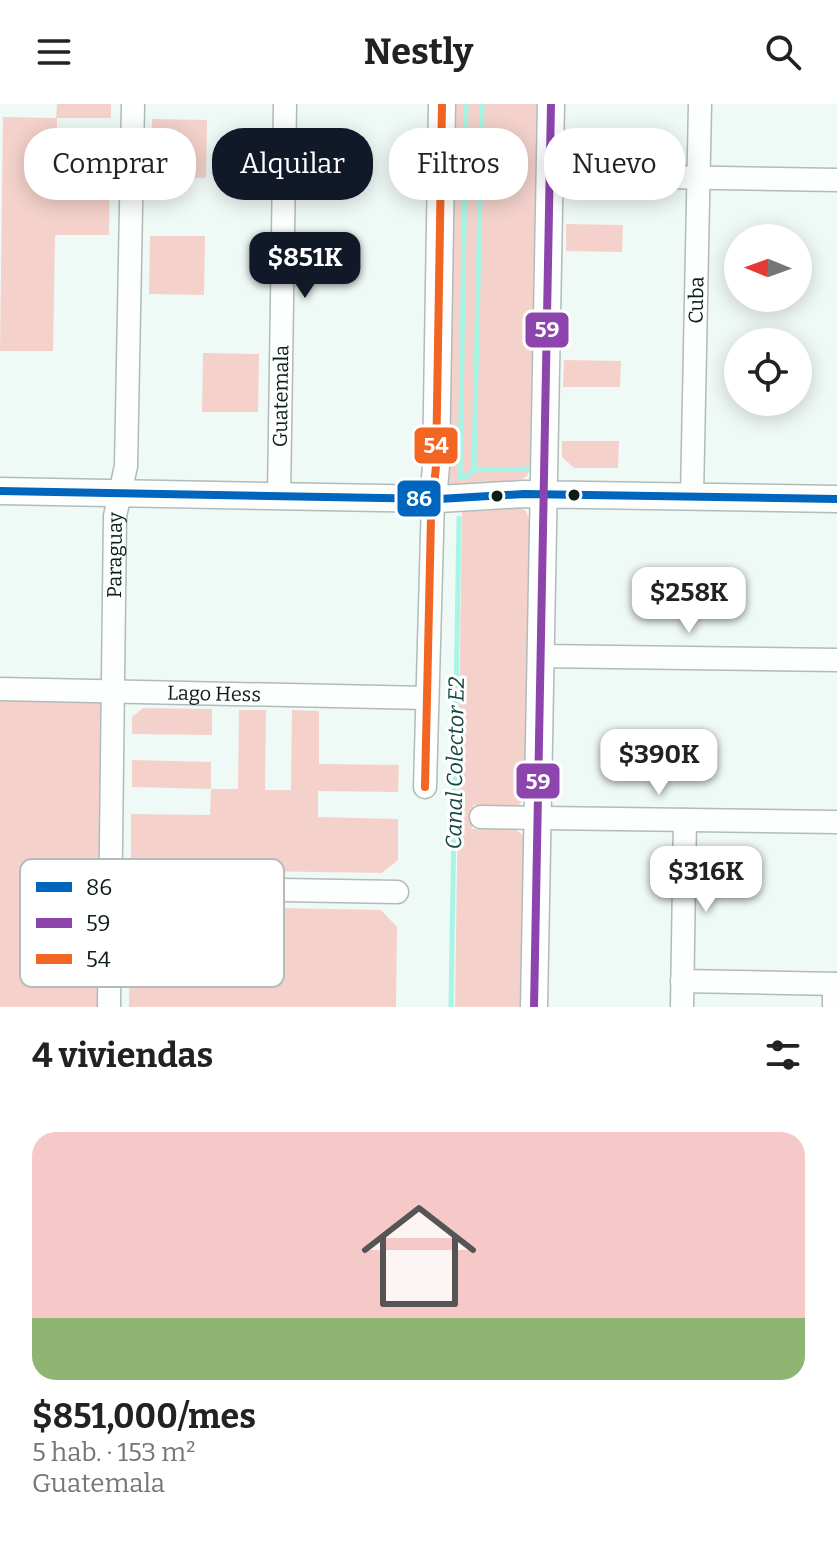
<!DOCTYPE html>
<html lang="es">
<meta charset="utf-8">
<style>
body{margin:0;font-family:Bitter,serif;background:#f6f6f6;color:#222;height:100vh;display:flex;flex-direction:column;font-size:30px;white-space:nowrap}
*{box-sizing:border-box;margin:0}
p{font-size:26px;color:#767676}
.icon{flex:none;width:44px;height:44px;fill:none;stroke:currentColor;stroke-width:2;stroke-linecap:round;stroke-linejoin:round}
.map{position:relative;height:903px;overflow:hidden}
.drawer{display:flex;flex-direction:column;background:#fff;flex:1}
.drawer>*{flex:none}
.hud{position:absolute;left:24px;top:24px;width:790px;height:72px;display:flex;gap:16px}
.needle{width:52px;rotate:271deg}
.buttons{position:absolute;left:724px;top:120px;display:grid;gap:16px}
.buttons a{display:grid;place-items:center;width:88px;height:88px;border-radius:50%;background:#fff;box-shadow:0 4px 20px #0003;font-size:40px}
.price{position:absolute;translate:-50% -68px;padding:0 18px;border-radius:16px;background:#fff;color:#222;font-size:26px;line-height:52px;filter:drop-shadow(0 2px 4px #0008)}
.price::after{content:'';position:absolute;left:50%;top:48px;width:24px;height:18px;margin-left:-12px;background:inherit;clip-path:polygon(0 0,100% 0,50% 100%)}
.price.selected{background:#111827;color:#fff}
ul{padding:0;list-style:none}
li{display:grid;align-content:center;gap:16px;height:424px;padding:0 32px}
li span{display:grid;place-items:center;height:248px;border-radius:24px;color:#555}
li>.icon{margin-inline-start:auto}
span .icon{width:144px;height:144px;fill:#fffc;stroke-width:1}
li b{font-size:34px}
h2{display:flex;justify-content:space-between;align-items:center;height:96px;padding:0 32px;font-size:34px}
.chip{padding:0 28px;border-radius:32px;background:#fff;box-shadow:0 4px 20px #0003;font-size:28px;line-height:72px}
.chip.selected{background:#111827;color:#fff}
header{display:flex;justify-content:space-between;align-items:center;height:104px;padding:0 32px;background:#fff;font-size:36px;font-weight:700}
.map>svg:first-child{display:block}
.green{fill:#f4d2cb}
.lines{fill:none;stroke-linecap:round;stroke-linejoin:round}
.stream{stroke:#a6f5e5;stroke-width:5}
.minor-casing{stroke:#b0bcba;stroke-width:25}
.tertiary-casing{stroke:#b0bcba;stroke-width:29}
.minor{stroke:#fdfefe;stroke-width:22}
.tertiary{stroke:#fdfefe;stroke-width:26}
.bus-1-casing{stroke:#fff;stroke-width:14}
.bus-2-casing{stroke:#fff;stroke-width:14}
.bus-3-casing{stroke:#fff;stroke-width:14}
.bus-1{stroke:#0065bd;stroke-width:8}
.bus-2{stroke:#8e44ad;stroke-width:8}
.bus-3{stroke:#f26522;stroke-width:8}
.bus-dot{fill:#0c1d19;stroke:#fff;stroke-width:3}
.labels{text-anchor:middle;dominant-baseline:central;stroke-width:6;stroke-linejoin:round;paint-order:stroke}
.street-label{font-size:20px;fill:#0c1d19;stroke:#fff}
.water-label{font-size:22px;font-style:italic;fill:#184940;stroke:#fff}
.key{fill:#fff;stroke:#b6bbba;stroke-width:2}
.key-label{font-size:22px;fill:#0c1d19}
.line-badge{stroke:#fff;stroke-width:3}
.badge-label{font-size:22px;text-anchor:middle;font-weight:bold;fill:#fff}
</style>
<header><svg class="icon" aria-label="menu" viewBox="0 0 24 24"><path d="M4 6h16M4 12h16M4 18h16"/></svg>Nestly<svg class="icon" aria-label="search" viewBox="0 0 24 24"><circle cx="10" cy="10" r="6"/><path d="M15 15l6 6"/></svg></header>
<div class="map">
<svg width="837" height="903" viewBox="0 0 837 903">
<rect width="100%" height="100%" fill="#eff9f6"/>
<path class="green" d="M 57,0 L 111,0 L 111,14 L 57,14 L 56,71 L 110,73 L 109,131 L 55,131 L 53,247 L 0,247 L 3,13 L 56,14 Z
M 450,0 L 537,0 L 530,365 L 527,372 L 520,376 L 458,383 L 449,382 L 446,378 Z
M 152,15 L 207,16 L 206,74 L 151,73 Z
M 566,120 L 623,121 L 622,148 L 566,147 Z
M 150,132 L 205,132 L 204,191 L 149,190 Z
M 203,249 L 259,250 L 258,308 L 202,308 Z
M 564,256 L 621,257 L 620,283 L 563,283 Z
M 562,337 L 619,337 L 618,364 L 574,364 L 562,353 Z
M 515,401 L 526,407 L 530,418 L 525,693 L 519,701 L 473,701 L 472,725 L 516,726 L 524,732 L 522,903 L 455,903 L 462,405 Z
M 0,591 L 108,593 L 104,903 L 0,903 Z
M 143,604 L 212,605 L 212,631 L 132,630 L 132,613 Z
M 239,606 L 266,606 L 265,686 L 291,686 L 292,606 L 319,607 L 319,660 L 399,661 L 398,688 L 318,687 L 318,713 L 398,715 L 398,756 L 382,769 L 141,765 L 131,756 L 131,710 L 210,711 L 211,685 L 132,683 L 132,656 L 211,658 L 211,685 L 238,685 Z
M 176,802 L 381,806 L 397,823 L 396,903 L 129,903 L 130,845 L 175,845 Z"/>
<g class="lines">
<path class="stream" d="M 466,0 L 460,374 L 470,371 L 474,363 L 482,0
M 473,366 L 530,365
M 451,903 L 459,414"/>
<g class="minor-casing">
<g id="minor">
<path d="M 549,71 L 837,76"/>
<path id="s1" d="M 279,392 L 285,0"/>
<path id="s2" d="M 692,392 L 700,0"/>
<path d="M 540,552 L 837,556"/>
<path id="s3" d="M 0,585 L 426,594"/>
<path d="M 425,683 L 433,395"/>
<path d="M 481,713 L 837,718"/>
<path d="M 111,783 L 397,788"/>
<path d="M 682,877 L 837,880"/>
<path id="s4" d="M 109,903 L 115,412 L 126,362 L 133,0"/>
<path d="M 682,903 L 685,716"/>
<path d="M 834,903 L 834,880"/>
</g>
</g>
<g class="tertiary-casing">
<path id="tertiary" d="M 0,387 L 439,395 L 524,390 L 837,395
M 433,395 L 436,362 L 442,0
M 534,903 L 551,0"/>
</g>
<use href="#minor" class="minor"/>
<use href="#tertiary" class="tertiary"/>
<g class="bus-1-casing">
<path id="bus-1" d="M 0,387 L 439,395 L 524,390 L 837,395"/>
</g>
<g class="bus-2-casing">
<path id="bus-2" d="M 534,903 L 551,0"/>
</g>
<g class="bus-3-casing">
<path id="bus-3" d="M 425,683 L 431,413 L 436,362 L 442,0"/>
</g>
<use href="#bus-1" class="bus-1"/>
<use href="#bus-2" class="bus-2"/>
<use href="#bus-3" class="bus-3"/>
</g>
<g class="bus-dot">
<circle cx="574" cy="391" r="7"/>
<circle cx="497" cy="392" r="7"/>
</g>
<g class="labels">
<g class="street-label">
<text stroke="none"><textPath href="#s2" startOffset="196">Cuba</textPath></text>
<text stroke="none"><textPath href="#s1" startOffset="100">Guatemala</textPath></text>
<text stroke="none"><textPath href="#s4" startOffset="452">Paraguay</textPath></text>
<text stroke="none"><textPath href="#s3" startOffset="214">Lago Hess</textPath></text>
</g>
<g class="water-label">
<text transform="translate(455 659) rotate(-89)">Canal Colector E2</text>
</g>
</g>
<rect x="20" y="755" width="264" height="128" rx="12" class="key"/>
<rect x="36" y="778" width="36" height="10" fill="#0065bd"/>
<rect x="36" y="814" width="36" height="10" fill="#8e44ad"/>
<rect x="36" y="850" width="36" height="10" fill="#f26522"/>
<g class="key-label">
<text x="86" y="791">86</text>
<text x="86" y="827">59</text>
<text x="86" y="863">54</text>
</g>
<g class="line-badge">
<rect x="524" y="207" width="46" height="38" rx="8" fill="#8e44ad"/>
<rect x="413" y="322" width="46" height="39" rx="8" fill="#f26522"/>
<rect x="396" y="375" width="46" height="39" rx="8" fill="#0065bd"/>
<rect x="515" y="658" width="46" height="38" rx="8" fill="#8e44ad"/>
</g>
<g class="badge-label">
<text x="547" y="233">59</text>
<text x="436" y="349">54</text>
<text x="419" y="402">86</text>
<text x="538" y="685">59</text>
</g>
</svg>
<div class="buttons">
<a><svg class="needle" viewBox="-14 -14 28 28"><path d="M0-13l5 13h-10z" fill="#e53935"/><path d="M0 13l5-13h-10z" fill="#767676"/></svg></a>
<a><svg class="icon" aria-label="locate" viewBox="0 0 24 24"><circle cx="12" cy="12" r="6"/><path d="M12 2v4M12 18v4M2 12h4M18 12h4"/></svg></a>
</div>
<b class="price selected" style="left:305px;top:196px">$851K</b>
<b class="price" style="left:689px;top:531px">$258K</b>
<b class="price" style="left:659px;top:693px">$390K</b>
<b class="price" style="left:706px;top:810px">$316K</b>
<div class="hud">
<a class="chip">Comprar</a>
<a class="chip selected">Alquilar</a>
<a class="chip">Filtros</a>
<a class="chip">Nuevo</a>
</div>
</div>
<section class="drawer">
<h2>4 viviendas<svg class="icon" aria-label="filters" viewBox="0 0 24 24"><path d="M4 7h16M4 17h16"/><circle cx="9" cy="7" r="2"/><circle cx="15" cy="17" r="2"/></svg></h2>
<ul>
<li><span style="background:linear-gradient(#f6c9c9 75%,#8fb573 0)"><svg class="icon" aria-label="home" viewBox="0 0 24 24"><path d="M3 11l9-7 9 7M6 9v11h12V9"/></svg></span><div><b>$851,000/mes</b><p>5 hab. · 153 m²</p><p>Guatemala</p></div></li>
</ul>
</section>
